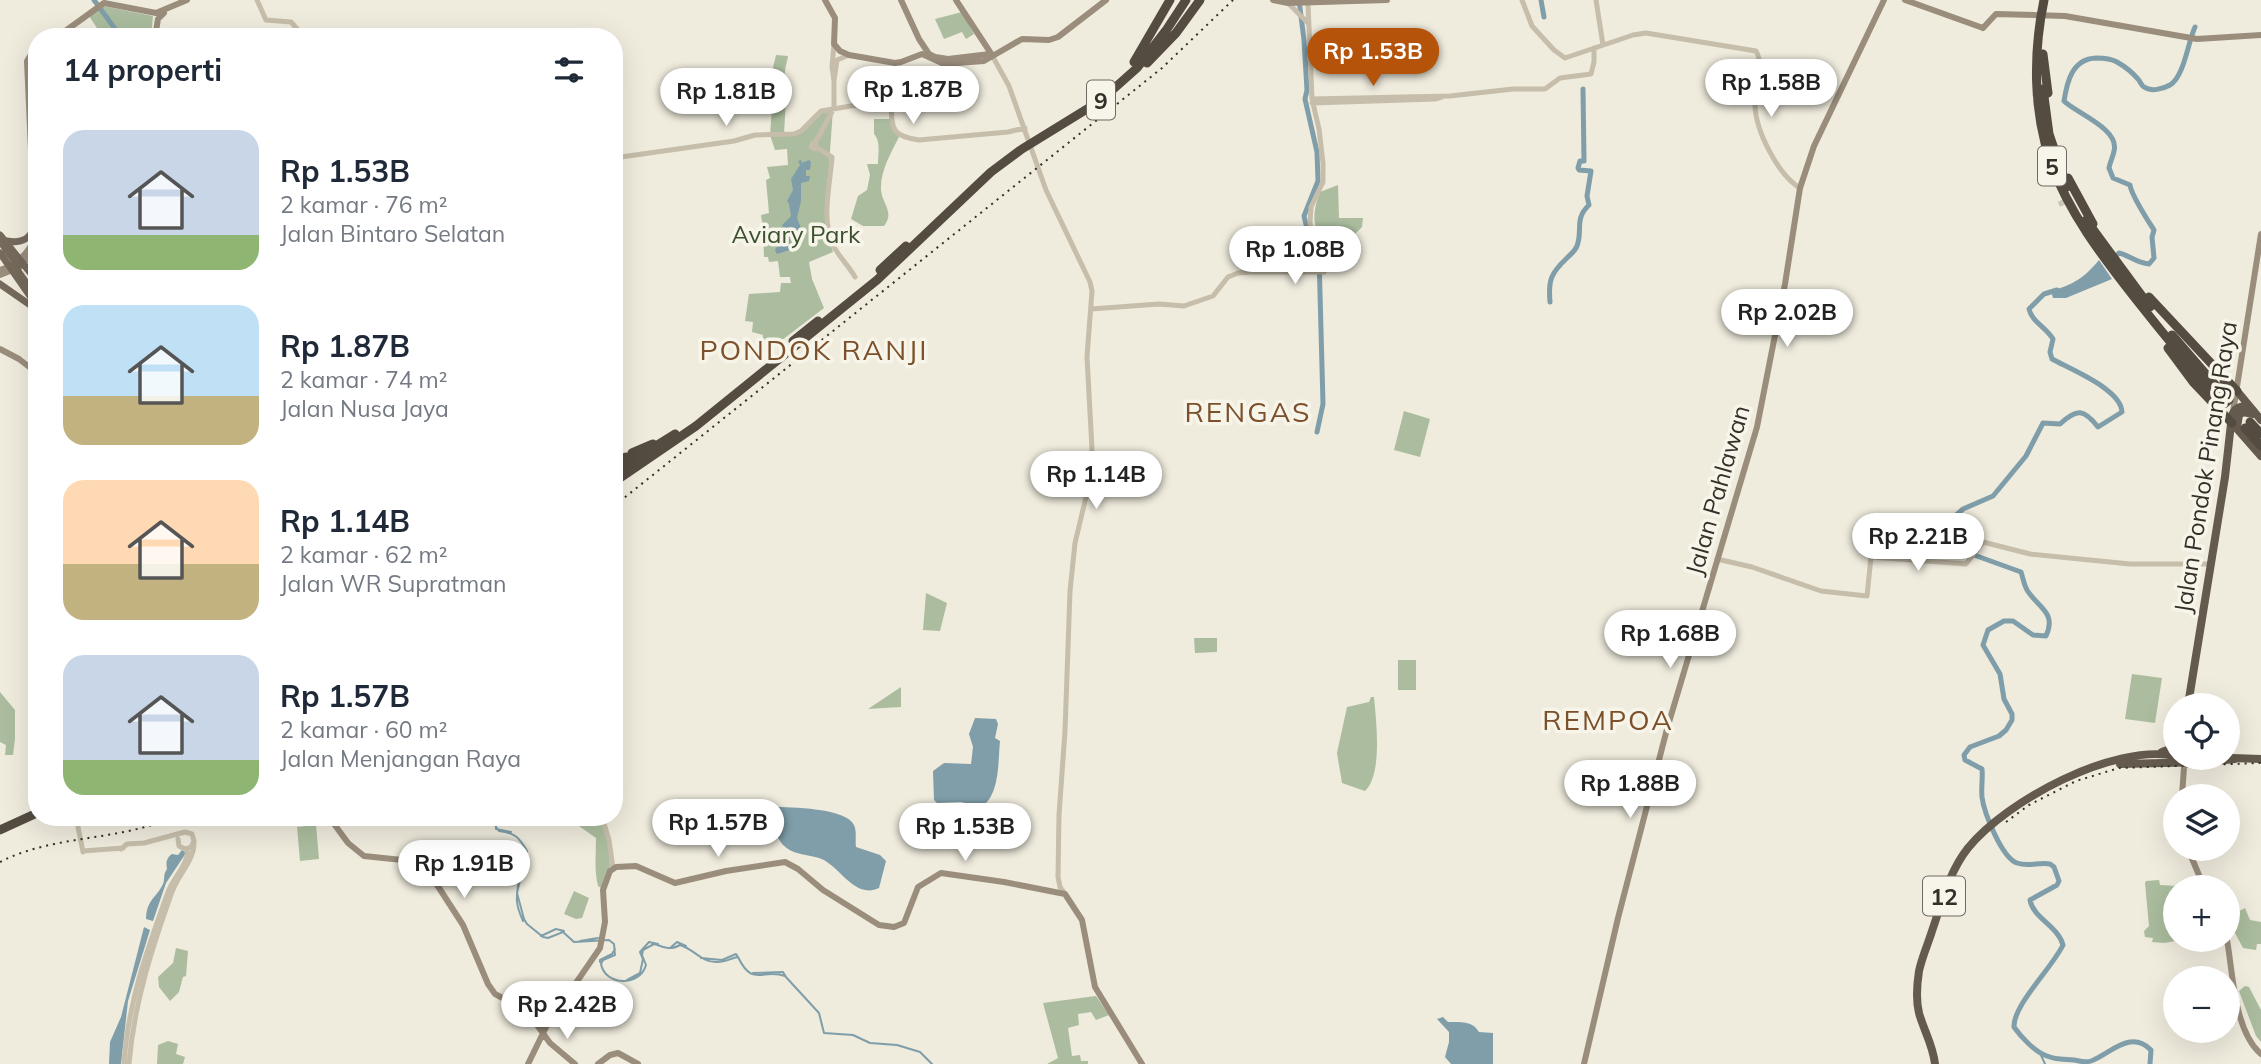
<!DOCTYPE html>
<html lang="id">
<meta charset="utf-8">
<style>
body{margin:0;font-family:Mulish,sans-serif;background:#f2f2f3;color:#1f2937;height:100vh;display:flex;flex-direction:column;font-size:26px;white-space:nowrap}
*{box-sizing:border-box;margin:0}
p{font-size:23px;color:#747a83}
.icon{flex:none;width:38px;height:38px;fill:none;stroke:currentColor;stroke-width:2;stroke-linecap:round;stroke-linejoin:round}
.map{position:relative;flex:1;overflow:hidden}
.details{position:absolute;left:28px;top:28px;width:595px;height:798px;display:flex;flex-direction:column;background:#fff;border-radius:28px;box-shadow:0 7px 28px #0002}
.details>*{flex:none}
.fabs{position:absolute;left:2163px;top:693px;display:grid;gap:14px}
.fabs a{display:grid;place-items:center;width:77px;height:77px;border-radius:50%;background:#fff;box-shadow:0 7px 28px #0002;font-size:35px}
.price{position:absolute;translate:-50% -60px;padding:0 16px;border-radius:24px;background:#fff;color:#222;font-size:23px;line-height:46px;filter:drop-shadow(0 2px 4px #0008)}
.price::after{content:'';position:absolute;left:50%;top:42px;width:21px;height:16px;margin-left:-10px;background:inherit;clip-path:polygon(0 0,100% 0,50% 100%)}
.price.selected{background:#b45309;color:#fff}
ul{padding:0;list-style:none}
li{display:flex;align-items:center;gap:21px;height:175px;padding:0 35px}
li span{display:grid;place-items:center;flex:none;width:196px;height:140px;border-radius:21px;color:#555}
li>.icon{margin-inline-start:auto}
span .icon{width:84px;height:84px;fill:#fffc;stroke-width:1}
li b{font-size:30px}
h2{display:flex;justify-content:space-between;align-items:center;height:84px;padding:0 35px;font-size:30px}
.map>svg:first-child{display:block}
.green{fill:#abbd9e}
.water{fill:#7f9ea9}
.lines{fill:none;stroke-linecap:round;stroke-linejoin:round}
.stream{stroke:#7f9ea9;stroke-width:2}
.river{stroke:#7f9ea9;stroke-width:5}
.motorway-tunnel{stroke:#cac5b9;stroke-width:9;stroke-dasharray:9 4.5;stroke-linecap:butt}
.tertiary{stroke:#c6bdaa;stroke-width:5}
.secondary{stroke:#9a8d7c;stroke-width:6}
.primary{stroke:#756a5b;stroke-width:7}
.trunk{stroke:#645a4e;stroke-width:8}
.motorway{stroke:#544b41;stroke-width:9}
.rail{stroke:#342f29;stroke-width:2;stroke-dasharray:2 5;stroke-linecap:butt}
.labels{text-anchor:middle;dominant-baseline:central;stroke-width:7;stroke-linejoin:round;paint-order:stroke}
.shield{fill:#f7f4e9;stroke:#6e6a63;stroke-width:2}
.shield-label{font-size:23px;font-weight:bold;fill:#342f29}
.park-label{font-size:24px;fill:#3c502f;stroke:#f7f4e9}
.street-label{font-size:24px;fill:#342f29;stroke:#f7f4e9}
.quarter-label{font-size:28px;letter-spacing:2px;fill:#7b502a;stroke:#f7f4e9}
</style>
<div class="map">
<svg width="2261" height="1064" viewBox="0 0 2261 1064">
<rect width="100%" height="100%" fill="#efebdd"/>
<path class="green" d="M 103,6 L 153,16 L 151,37 L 103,37 L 89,16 Z
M 962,12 L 974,34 L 966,39 L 962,32 L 944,39 L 935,19 Z
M 776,55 L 788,56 C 787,65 782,73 787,81 L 784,134 L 782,135 L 802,133 L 823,112 L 833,109 L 825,221 L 833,252 L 809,262 L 812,279 L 824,308 L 769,350 L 762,349 L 763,335 L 752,332 L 753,322 L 745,321 L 749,294 L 780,292 L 781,283 L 791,283 L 790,277 L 780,277 L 778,261 L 769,262 L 768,257 L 764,257 L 763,233 L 766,232 L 767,229 L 763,229 L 761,215 L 769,213 L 766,180 L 770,178 L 767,167 L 788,165 L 787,149 L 775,150 L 770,135 L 774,80 L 771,76 Z
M 874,119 L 890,119 L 899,137 C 891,153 880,171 881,190 C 882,204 895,212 884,226 L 863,226 L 851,219 L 858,196 L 867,190 L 870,175 L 867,164 L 878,164 C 878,154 881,141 874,134 Z
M 1338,185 L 1339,218 L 1363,218 L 1362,227 C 1350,239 1341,249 1323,242 C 1311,224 1313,211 1320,192 Z
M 1292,227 L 1297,240 L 1300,263 L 1269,262 L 1258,244 Z
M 1404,411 L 1430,419 L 1420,457 L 1394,450 Z
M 926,593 L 947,603 L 940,631 L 923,630 Z
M 1194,638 L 1217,638 L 1217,652 L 1195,653 Z
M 1398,660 L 1416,660 L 1416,690 L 1398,690 Z
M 2132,674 L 2162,678 L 2155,723 L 2125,719 Z
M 901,687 L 901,707 L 868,709 Z
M 0,692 L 15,710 L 15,739 L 13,755 L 5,755 L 6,745 L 0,742 Z
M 1371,697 L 1374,697 C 1376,720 1383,774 1365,791 L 1342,783 L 1337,753 L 1347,707 L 1369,702 Z
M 573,817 L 602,817 L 608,840 L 610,866 L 601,888 L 598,886 C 594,870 596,854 596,838 L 579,826 Z
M 316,825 L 319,859 L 300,861 L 297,827 Z
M 2159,880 L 2160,885 L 2178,886 L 2179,887 L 2175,887 L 2175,898 L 2166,901 L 2176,941 L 2164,943 L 2152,942 L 2153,938 L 2145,937 L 2144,931 L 2149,926 L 2145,883 L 2146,881 Z
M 574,891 L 589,898 L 582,918 L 576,919 L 564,914 Z
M 2245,908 L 2250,920 L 2261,922 L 2261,944 L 2257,944 L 2256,950 L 2243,948 L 2228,920 L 2228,917 Z
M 176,948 L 188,951 L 186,976 L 183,977 L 179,992 L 170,1001 L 159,987 L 158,977 L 173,963 Z
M 2245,986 L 2249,987 L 2261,1010 L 2261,1042 L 2256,1036 L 2239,991 Z
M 1096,996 L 1109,1015 L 1096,1020 L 1091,1012 L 1078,1014 L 1079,1025 L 1068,1028 L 1072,1056 L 1080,1055 L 1081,1061 L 1088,1061 L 1088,1064 L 1047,1064 L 1058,1058 L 1043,1003 Z
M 168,1041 L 178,1044 L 176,1054 L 185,1057 L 183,1064 L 157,1064 L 158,1045 Z"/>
<path class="water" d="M 801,160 L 802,163 L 809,160 L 811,162 L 810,170 L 806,170 L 806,176 L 810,176 L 809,181 L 801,183 L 801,201 L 797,218 L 801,228 L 789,235 L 791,246 L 790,250 L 777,254 L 775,250 L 780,241 L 787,237 L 782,225 L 791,216 L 789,204 L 787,201 L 793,190 L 791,179 L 800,165 L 798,161 Z
M 2099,260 L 2112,279 L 2066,298 L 2053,298 L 2051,291 C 2074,284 2083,279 2099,260 Z
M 975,718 L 996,719 L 998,724 L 995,738 L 1000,741 C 998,761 1000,796 981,807 L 961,802 L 937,803 L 934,800 L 933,771 L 944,763 L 971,764 L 973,747 L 969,734 Z
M 773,807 C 790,807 846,808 854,825 C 857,831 855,841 856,847 L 880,855 L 886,861 L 879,888 C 854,900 839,864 819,858 C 806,854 793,855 783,845 C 776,837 770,819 770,809 Z
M 182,850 L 186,853 L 166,883 L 153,921 L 146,919 C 147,900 154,900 162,886 C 166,880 162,876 167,869 C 166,863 166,858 172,854 L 178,855 Z
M 144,927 L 150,930 L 128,1001 L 121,1064 L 109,1064 L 110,1042 L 121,1017 Z
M 1443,1017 L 1448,1022 C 1461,1022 1473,1021 1479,1032 L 1493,1033 L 1493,1064 L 1451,1064 L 1445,1057 L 1449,1042 L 1449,1032 L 1437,1019 Z"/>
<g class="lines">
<path class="stream" d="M 495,817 L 496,829 L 511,832
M 497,817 L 496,827 L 499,831 C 515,833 519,837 527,851 L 525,862 L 520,870 L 520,880 L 517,893 L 524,919 L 527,924 L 543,937 L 548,938 L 563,932 L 574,942 L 609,940 L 614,944 L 615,955 L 603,960 L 601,964 C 605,986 640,987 646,965 L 642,955 L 643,950 L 654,944 C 665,947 669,951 680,945 C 694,949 701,962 716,962 C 724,963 731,958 738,957 C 753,988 762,968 785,976 L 819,1013 L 824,1033 L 853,1035 L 870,1043 L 897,1045 L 920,1052 L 932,1064
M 518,874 L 524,849
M 519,879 C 516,898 515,903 523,921
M 541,936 L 556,929 L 564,931
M 580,941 L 598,938
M 670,948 L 677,942 L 686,946
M 701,958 L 722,960 L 736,954 L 738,957
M 600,962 L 600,960 L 612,954 L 615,949
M 753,973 L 783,972 L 786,977
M 627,980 L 640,973 L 643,959 L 640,952 L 649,942 L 658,944
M 2040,1053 L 2045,1064"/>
<path class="river" d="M 94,0 L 121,37
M 1299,0 L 1304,40 L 1307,90 L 1305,99 L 1317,152 L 1318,181 L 1304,216 L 1308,233 L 1319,256 L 1323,404 L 1317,432
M 1541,0 L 1544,17
M 2113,259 L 2119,253 C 2129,255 2136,263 2149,264 L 2154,258 L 2152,237 L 2154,230 C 2148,221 2131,194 2130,185 L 2113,178 L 2109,168 C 2110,162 2113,157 2114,151 C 2120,129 2076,113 2064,101 C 2067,82 2072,59 2096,58 C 2103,58 2110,58 2117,62 C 2124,66 2132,72 2138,79 C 2140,81 2141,85 2144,87 C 2151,92 2163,89 2170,85 C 2184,77 2188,42 2195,27
M 2057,290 L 2044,294 L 2029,309 C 2032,322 2046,327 2053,339 L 2050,352 L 2052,359 C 2070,369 2121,389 2122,412 L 2098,427 C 2084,409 2077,408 2060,424 L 2043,423 L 2026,456 L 1993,496 L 1963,509 L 1947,523 L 1963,551 L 2021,572 C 2023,578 2024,585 2027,590 C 2038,608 2057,612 2046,636 L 2033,635 L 2013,621 L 2004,621 L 1988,630 L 1983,645 L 2000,674 L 2004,699 L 2012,714 L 2012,720 L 2006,730 L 1999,736 L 1970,747 L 1964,755 L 1965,760 L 1982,769 C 1983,778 1981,787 1982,797 C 1984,813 2002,858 2017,863 C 2028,867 2039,862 2050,864 L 2054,867 L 2059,881 L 2057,885 L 2030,900 C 2033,918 2058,926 2063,945 C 2052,968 2013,1005 2014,1027 C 2021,1037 2035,1052 2047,1056 C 2056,1060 2065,1059 2074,1060 C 2080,1061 2085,1063 2091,1061 C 2110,1054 2130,1029 2151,1050 L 2150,1064
M 1550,302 C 1548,280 1551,273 1567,258 C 1571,254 1575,251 1577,246 C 1583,230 1574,219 1589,205 L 1587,196 L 1591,171 L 1579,170 L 1578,168 L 1580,161 L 1584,161 L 1583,89"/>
<path class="motorway-tunnel" d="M 2050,178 L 2052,183
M 2062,200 L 2064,205"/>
<path class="tertiary" d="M 257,0 L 266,20 L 291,22 L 297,29 L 298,37
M 1522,0 L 1532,26
M 1596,0 L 1603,45
M 1288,3 L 1308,23
M 1532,26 L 1554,50 L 1565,58 L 1633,35 L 1646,33 L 1756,51 C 1764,64 1755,88 1755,104 C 1755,130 1778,175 1800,188
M 993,57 L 1009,86 L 1046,190 L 1090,282 L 1092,291 L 1087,357 L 1092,449 L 1086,497 L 1075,543 L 1070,591 L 1065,731 L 1059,815 L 1058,877 L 1060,887 L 1065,894
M 834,81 L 832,67 L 834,44
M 1312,99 L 1450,96 L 1513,89 L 1545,89 L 1560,78 L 1591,74 L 1594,62 L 1594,48
M 1312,103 L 1435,99 L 1442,97
M 813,143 L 816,144 L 814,149 L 811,147 Z
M 815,143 L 834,108 L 834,81 L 837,60 L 849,55
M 816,147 L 832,157 C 830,186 821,218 833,245 C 839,257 849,266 855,277
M 614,158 L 734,141 L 755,135 L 794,134 L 801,131 L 821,111 L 869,103 L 891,103 C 892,129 891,136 919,140 L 1008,132 L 1025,128
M 1091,309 L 1159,304 L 1184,306 L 1213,296 L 1228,277 L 1238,273 L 1252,272 L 1324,272 L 1322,251 L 1311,230 L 1310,222 L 1311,207 L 1323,182 L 1323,163 L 1319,129 L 1312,99 L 1308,3
M 1717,559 L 1752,567 L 1821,591 L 1867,596 L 1871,557 L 1966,564 L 1983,542 L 2030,554 L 2130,564 L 2211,564
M 76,817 L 83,852
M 602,817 L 609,840 L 613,868
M 121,849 L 127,844 L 144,843 L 185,832 L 192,834 L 194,841 L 191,847 L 185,849 L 179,846 L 178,839
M 83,851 L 123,848
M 124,1064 C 128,1002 147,950 168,892 C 173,878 190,862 187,849
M 129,1064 C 134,1003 152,948 172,892 C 178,875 194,861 194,843"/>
<path class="secondary" d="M 825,0 L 835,18 L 834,44 L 840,51 L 849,55 L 895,63 L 901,62 L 922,54 L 944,64 L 984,61 L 1022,39 L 1049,40 L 1058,37 L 1106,0
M 901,0 L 919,39 L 929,54 L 935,57 L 948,59 L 990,54
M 956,0 L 992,55
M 1273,0 L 1288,3 L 1387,0
M 1905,0 L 1983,28
M 1983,28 L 1996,14 L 2065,16 L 2197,39 L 2261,35
M 57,37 L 104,3 L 156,13 L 187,0
M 155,37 L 158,19 L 164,13
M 0,270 C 16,265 28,254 35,238 L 27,61 L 30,56 L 37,51
M 0,275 L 20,267 L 37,248
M 0,349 L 19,359 L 37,373
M 2233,412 L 2261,234
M 2182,796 L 2184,767 L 2189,763
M 329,817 L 348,843 L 364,856 L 402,860 L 422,866 L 432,877 L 463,925 L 488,984 L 495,994 L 527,1011 L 550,1043 L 575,1064
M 2188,849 L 2204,887
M 2227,940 C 2233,973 2234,1031 2261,1054
M 528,1064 L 547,1025 L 600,948 L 605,922 L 603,890 L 610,871 L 616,867 L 636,866 L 675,883 L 726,871 L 785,862 L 798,869 L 823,890 L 879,925 L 894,927 L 904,923 L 918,887 L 941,873 L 1004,882 L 1065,894 L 1082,920 L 1095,987 L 1142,1064
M 598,1064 L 610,1055 L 618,1053 L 638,1064
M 1584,1064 L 1618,918 L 1667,729 L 1757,427 L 1785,284 L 1800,188 L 1814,146 L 1884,0"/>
<path class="primary" d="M 0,235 L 37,281
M 0,241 L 18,266
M 7,241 C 22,244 32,238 35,224
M 0,253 L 37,306
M 13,264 L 37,298
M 0,284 L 33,307"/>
<path class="trunk" d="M 2237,391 L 2261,420
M 2232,423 L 2261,456
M 2237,428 L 2239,415 L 2243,412 L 2253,414
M 2188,705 L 2225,477 L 2232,415 C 2236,406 2244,404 2253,410
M 2162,752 L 2175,747
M 2232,758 L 2261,759
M 2120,764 L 2207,762 L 2235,759
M 1935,1064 C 1933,1045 1924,1031 1919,1013 C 1916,1001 1917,984 1919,971 C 1922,957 1928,944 1932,931 C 1942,902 1949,872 1968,848 C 2006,801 2114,743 2175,756"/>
<path class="motorway" d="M 2044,0 C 2033,53 2033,111 2051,163 C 2069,213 2102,256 2135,298 C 2161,331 2188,364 2216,396
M 2043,54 L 2048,93
M 1134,62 L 1170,0
M 1147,63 L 1176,33 L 1200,0
M 2043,89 L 2049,134 L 2067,187
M 2068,178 L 2093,224
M 2086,220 L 2150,307
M 880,270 L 906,246
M 2149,297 L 2237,391
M 2172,335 L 2223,394
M 793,341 L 818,321
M 2168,348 L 2194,383 L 2232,423
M 2214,404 L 2224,404 L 2229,400 L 2229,392 L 2224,382
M 2250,422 L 2261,434
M 2245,428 L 2261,446
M 632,453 L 653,444
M 614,461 L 626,457
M 614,472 L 675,434
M 614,482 L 696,426 L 877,280 L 991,172 L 1022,149 L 1100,101 L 1137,68 L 1167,29 L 1186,0
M 0,830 L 37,813"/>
<path class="rail" d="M 614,506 L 1162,68 L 1233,0
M 2006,822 L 2029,805 L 2076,781 L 2119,768 L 2261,763
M 0,862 C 55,834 117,842 173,817"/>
</g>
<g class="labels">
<g class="shield">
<rect x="1087" y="80.5" width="28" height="39" rx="5"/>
<rect x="2038" y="146.5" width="28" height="39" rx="5"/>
<rect x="1923" y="876.5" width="42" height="39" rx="5"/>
</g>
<g class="shield-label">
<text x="1101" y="100">9</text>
<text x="2052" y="166">5</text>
<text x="1944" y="896">12</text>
</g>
<g class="park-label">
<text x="796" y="234">Aviary Park</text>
</g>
<g class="street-label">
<text transform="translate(2205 467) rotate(-81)">Jalan Pondok Pinang Raya</text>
<text transform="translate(1717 490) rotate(-74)">Jalan Pahlawan</text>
</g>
<g class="quarter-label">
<text x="814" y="349">PONDOK RANJI</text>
<text x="1248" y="411">RENGAS</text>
<text x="1608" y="719">REMPOA</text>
</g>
</g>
</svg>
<div class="fabs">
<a><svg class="icon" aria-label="locate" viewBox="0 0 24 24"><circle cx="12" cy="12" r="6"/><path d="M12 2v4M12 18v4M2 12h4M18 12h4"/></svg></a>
<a><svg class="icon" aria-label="layers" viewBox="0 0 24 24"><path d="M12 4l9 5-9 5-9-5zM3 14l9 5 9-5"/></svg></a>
<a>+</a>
<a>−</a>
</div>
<b class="price selected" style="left:1373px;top:88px">Rp 1.53B</b>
<b class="price" style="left:1771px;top:119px">Rp 1.58B</b>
<b class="price" style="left:913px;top:126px">Rp 1.87B</b>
<b class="price" style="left:726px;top:128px">Rp 1.81B</b>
<b class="price" style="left:1295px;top:286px">Rp 1.08B</b>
<b class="price" style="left:1787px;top:349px">Rp 2.02B</b>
<b class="price" style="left:1096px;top:511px">Rp 1.14B</b>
<b class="price" style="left:1918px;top:573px">Rp 2.21B</b>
<b class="price" style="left:1670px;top:670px">Rp 1.68B</b>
<b class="price" style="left:1630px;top:820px">Rp 1.88B</b>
<b class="price" style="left:718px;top:859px">Rp 1.57B</b>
<b class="price" style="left:965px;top:863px">Rp 1.53B</b>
<b class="price" style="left:464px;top:900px">Rp 1.91B</b>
<b class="price" style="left:567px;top:1041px">Rp 2.42B</b>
<section class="details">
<h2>14 properti<svg class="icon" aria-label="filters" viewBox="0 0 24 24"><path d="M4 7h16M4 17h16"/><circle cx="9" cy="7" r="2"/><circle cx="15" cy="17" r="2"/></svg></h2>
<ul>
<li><span style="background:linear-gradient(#c9d6e8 75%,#8fb573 0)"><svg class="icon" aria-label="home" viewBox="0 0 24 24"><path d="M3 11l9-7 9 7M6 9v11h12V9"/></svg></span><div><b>Rp 1.53B</b><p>2 kamar · 76 m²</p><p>Jalan Bintaro Selatan</p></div></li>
<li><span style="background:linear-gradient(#bfe0f5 65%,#c2b280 0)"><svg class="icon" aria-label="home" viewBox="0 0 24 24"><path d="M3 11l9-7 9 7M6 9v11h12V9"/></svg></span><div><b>Rp 1.87B</b><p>2 kamar · 74 m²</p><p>Jalan Nusa Jaya</p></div></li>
<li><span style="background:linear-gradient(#ffd9b3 60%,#c2b280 0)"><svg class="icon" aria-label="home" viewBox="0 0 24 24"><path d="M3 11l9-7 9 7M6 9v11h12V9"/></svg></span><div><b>Rp 1.14B</b><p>2 kamar · 62 m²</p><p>Jalan WR Supratman</p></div></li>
<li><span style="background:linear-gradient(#c9d6e8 75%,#8fb573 0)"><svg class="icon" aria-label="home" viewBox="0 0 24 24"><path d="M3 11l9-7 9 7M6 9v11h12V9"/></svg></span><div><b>Rp 1.57B</b><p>2 kamar · 60 m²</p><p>Jalan Menjangan Raya</p></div></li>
</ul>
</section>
</div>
